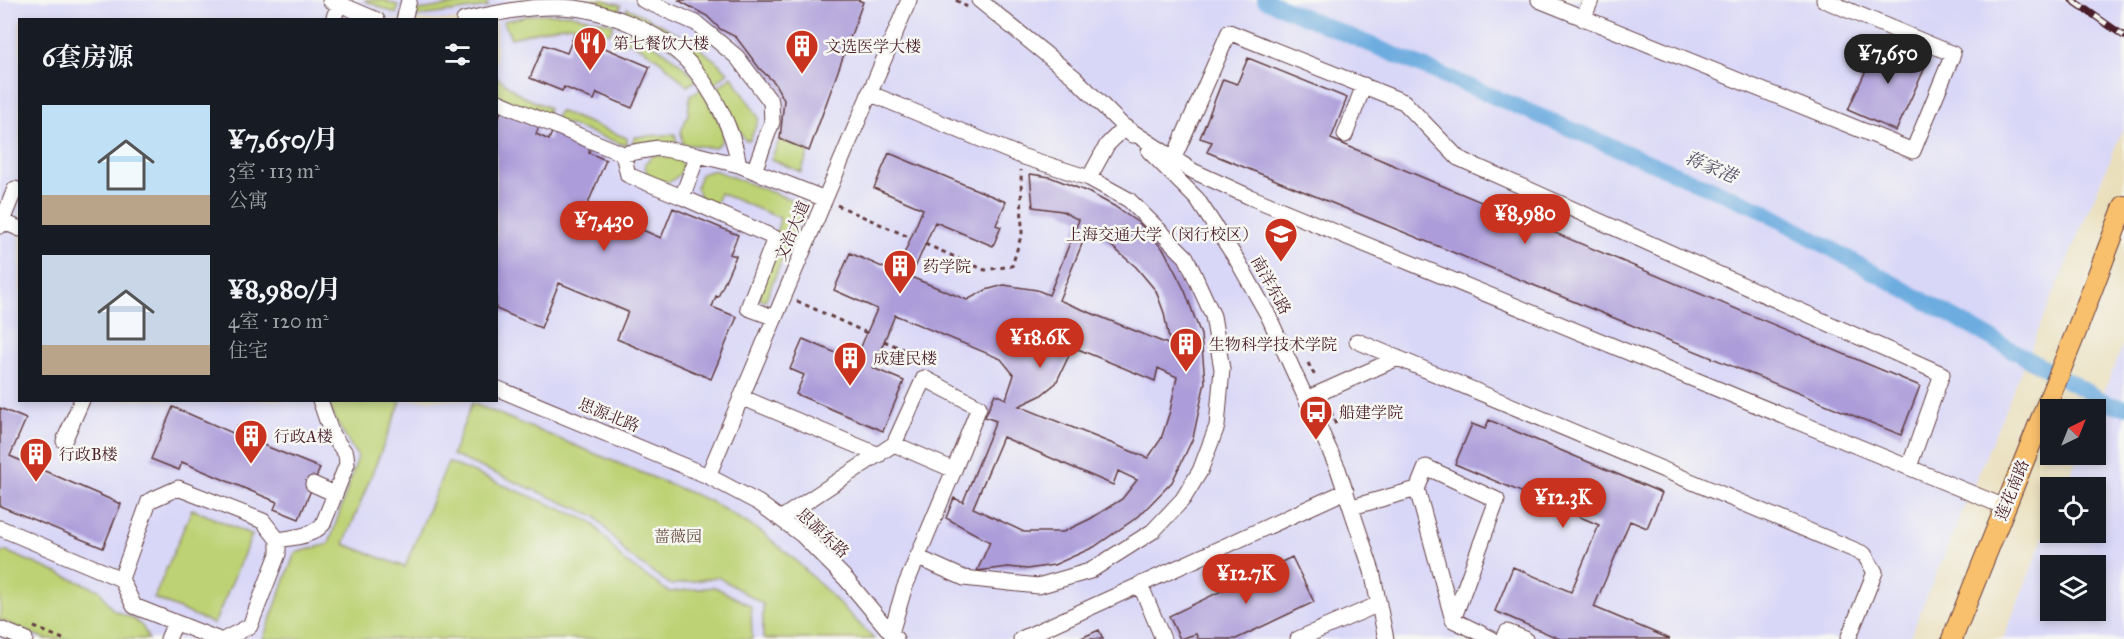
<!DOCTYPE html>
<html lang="zh">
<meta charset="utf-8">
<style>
body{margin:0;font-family:"IM FELL Great Primer","Noto Serif SC",serif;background:#242831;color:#f1f3f6;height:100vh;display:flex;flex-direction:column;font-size:22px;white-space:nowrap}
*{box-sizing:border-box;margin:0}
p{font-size:20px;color:#9ea1a6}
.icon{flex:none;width:33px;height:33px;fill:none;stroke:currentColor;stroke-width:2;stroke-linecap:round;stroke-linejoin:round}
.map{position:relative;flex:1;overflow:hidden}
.sheet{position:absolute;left:18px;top:18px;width:480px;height:384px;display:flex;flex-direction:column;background:#171b24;border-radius:0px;box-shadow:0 3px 9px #0003}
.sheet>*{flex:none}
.needle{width:39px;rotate:43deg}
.tools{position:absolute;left:2040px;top:399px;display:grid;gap:12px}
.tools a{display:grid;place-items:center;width:66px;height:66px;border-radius:0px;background:#171b24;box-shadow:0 3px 9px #0003;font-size:30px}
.price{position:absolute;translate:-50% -51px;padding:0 14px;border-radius:21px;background:#c8321e;color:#fff;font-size:20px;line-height:39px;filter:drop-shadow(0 2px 3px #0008)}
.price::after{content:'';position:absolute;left:50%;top:36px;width:18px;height:14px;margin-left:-9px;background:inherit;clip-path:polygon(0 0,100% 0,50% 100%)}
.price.selected{background:#222;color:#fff}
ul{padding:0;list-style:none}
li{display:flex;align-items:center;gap:18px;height:150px;padding:0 24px}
li span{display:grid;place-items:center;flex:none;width:168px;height:120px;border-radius:0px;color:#555}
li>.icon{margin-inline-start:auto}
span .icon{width:72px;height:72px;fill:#fffc;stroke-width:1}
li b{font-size:26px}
h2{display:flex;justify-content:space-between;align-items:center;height:72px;padding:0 24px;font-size:26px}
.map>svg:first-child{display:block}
.built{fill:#d9d7f7;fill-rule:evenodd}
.green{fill:#bdd275;stroke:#847850;stroke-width:1.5}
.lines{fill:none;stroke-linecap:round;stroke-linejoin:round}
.canal{stroke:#6cacdf;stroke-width:16}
.building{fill:#ac9cd9;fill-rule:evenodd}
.minor-casing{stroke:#623c41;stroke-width:17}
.major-casing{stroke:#623c41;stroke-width:22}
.path{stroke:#623c41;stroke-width:3;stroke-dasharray:4.5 4.5;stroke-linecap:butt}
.minor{stroke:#fff;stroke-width:15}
.major{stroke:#f8bf6c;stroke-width:20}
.rail-casing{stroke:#4a1f2b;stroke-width:7}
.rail{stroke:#f6f6f2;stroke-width:4.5;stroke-dasharray:14;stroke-linecap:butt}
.labels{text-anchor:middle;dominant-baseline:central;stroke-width:5;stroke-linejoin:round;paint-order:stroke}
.poi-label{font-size:16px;fill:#4a1f2b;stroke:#f6f6f2;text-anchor:start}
.street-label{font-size:16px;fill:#4a1f2b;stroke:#f6f6f2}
.park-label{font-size:16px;fill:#674c3e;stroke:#f6f6f2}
.water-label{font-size:18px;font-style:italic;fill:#56506a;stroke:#f6f6f2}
</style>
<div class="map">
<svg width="2124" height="639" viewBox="0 0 2124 639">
<rect width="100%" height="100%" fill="#f6f6f2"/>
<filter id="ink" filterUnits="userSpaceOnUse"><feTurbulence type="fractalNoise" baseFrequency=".0167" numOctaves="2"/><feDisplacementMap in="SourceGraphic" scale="12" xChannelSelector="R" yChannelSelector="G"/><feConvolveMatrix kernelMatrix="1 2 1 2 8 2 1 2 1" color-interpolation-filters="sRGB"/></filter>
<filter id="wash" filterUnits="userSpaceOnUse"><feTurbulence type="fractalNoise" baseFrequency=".008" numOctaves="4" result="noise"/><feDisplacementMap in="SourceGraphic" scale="24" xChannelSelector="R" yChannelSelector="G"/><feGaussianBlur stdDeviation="1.35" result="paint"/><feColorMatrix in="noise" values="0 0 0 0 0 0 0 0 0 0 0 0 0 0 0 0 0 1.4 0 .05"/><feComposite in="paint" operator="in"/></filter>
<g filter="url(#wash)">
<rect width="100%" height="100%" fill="#eadfbb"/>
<path class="built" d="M 0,0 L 2124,0 L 2124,126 L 1909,639 L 0,639 ZM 20,20 L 496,20 L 496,400 L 20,400 Z
M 2124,342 L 2124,639 L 2003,639 L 2050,522 L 2050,532 L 2096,532 L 2096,488 L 2065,487 L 2078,455 L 2096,454 L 2096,412 ZM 2050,566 L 2096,566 L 2096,610 L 2050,610 Z"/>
<path class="green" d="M 364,0 L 384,0 L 399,6 L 396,14 Z
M 486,0 L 488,7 L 413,17 L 413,11 Z
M 557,0 L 604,0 L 621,5 L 619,13 L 579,1 Z
M 627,8 C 664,25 699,44 728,72 L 715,84 L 702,68 L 625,14 Z
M 537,14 L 569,14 L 614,24 L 610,33 L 571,25 L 551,28 L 511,38 L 503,21 Z
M 623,29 C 652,42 675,56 697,80 L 687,86 C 664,63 652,51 622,39 Z
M 496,76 L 520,95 L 549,108 L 546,116 L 497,96 Z
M 732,76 L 759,118 L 750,140 L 745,140 L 717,88 Z
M 701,89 L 723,129 L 722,141 L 714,148 L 683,144 L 681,132 L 688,114 L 690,95 Z
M 559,111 L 627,138 L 627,146 L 555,120 Z
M 675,134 L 677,143 L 654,142 L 633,145 L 634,137 Z
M 780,139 L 809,151 L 801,172 L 771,159 Z
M 654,155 L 678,158 L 683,165 L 680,174 L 670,182 L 656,180 L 646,172 L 645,163 Z
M 714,170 L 805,205 L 765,301 L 759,299 L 780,218 L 720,193 L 715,205 L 702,200 L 696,188 L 701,174 Z
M 328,401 L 401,401 L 344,544 L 405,567 L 448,462 L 592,522 L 623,560 L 669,592 L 715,587 L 751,606 L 752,639 L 263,639 L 295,553 L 329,544 L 358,457 L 336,422 Z
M 472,403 L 710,501 L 760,531 L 792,557 L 830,594 L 874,639 L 763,639 L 763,604 L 718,577 L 671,585 L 628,555 L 595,516 L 452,455 Z
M 192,509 L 252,535 L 214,624 L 154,598 Z
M 5,551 L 99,590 L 113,610 L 132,618 L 143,627 L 148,639 L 45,639 L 0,620 L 0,553 Z"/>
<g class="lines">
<path class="canal" d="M 1265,0 L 1760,209 L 2109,404 L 2124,407"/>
</g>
<g id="blocks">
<path class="building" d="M 678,0 L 858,0 L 863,2 L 809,151 L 780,139 L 784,100 L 774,82 L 760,69 L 736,37 L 720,29 L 707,16 Z
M 574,35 L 650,67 L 632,108 L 597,93 L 594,100 L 564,87 L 562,91 L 530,78 L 544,45 L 567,53 Z
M 1880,39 L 1928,61 L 1896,131 L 1848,110 Z
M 1248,58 L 1347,98 L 1331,139 L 1920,386 L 1901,435 L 1207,152 L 1212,142 L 1200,138 L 1223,79 L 1237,84 Z
M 502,110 L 539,126 L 536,134 L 549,140 L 552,132 L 590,148 L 589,153 L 606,160 L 587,206 L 661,238 L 673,208 L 738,235 L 730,254 L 736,256 L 718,297 L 716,296 L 712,307 L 737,317 L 711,379 L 617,339 L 628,312 L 559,283 L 541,328 L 496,309 L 496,115 L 499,116 Z
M 889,153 L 1006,202 L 996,225 L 1001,227 L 993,246 L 935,222 L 911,277 L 967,300 L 986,290 L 1004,285 L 1037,290 L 1049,295 L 1079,220 L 1062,211 L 1033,207 L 1030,174 L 1050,177 L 1088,192 L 1114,206 L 1140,224 L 1164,250 L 1185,291 L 1201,335 L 1205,382 L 1193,438 L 1172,482 L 1139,516 L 1094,547 L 1054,565 L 1027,569 L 1008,567 L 977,571 L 990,542 L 946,518 L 954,498 L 963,502 L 996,421 L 985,417 L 995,394 L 1006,399 L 1014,375 L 1001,359 L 895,315 L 873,368 L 904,381 L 883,431 L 796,394 L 804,375 L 790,369 L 803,339 L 855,361 L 877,309 L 834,290 L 850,253 L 896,273 L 923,209 L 874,188 ZM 1089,227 L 1136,267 L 1156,291 L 1164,313 L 1170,345 L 1059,300 ZM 1073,347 L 1155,381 L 1158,368 L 1177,377 L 1170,411 L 1161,439 L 1148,458 L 1019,406 L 1040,396 L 1056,383 ZM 1003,437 L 1113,485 L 1118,471 L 1137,480 L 1122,499 L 1090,519 L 1063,532 L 1024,532 L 973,508 Z
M 173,407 L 235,434 L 238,426 L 252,425 L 265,435 L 263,445 L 320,468 L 299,519 L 274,509 L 277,502 L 182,462 L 179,470 L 151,459 Z
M 0,408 L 26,419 L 10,456 L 121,504 L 103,548 L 0,506 Z
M 1489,420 L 1662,493 L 1647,528 L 1630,521 L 1594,607 L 1670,639 L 1560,639 L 1495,611 L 1513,567 L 1571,592 L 1599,525 L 1455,464 L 1472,424 L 1485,429 Z
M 1292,557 L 1314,602 L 1236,639 L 1198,639 L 1196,634 L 1180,639 L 1169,616 Z
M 1099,630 L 1103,639 L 1079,639 Z"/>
</g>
</g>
<g filter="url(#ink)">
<use href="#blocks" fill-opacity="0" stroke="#623c41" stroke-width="1.5"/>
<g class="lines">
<g class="minor-casing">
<path id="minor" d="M 330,0 L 377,20
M 643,0 L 696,23 L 737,57 L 771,102 L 772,122 L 754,171
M 979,0 L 1074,77 L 1132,135
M 1539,0 L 1913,151 L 1953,54 L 1824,0
M 1583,19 L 1591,0
M 333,20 L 339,4
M 404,20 L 409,0
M 464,20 C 496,13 527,6 559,7 C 603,8 660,31 690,64 C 714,92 733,129 739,165
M 869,93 L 1021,156 L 1089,178 L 1129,200 L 1186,257 L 1213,316 L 1222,369 L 1217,426 L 1200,471 L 1183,499 L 1153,531 L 1090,571 L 1038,586 L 964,578 L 917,557
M 496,101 L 623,154 L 658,148 L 698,155 L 739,165 L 825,199
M 1345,135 L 1364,85
M 1149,151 L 1197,199 L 1237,260 L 1268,315 L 1338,469 L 1372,571 L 1386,639
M 623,154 L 628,175 L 682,197 L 698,155
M 1173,160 L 1229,32 L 1404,102 L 1458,158 L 1942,374 L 1909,467
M 1089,178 L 1107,145 L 1125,127 L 1193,171 L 1250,197 L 2005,507
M 682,197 L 775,238 L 748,308 L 775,318
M 2,221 L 20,229
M 0,226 L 15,189
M 1357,341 L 1864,554 L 1875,572 L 1848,639
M 496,388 L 708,476 L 759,503 L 802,535 L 846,579 L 896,639
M 741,397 L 879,455
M 1306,399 L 1398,358
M 64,441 L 82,400
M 894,444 L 924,378 L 979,407 L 954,470
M 708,476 L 909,0
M 313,484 L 335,494
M 1417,489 L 1426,467 L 1497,500 L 1453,620
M 1352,507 L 1417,489 L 1453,620 L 1492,639
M 780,519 L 894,444 L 954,470 L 904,589 L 891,633
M 0,528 L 121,579
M 278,540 C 295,537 311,537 323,524 L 347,464 L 346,454 L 332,435 L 320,400
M 1140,584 L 1163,639
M 0,629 L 25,639
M 168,639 L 175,623
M 217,639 L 134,606 L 121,579 L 149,501 L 178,488 L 263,521 L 278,540 L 278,554 L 250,626 L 225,639
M 1021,639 L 1346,491
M 1298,639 L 1379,604
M 1504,639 L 1507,632 L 1525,639"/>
</g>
<g class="major-casing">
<path id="major" d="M 1952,639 L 2076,332 L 2124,206"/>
</g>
<path class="path" d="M 956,0 L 967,7
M 837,205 L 911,238
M 925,244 L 985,270 L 1012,266 L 1022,233 L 1021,170
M 797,301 L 867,333
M 884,341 L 917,355 L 920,365
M 1308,363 L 1316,378
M 1328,403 L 1337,428
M 34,627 L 63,639"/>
<use href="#minor" class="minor"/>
<use href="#major" class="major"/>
<g class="rail-casing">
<path id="rail" d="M 2072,0 L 2124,36"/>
</g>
<use href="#rail" class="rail"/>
</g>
</g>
<defs>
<g id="restaurant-pin" transform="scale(1.725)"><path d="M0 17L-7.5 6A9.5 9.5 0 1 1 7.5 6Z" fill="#c8321e" stroke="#f6f6f2"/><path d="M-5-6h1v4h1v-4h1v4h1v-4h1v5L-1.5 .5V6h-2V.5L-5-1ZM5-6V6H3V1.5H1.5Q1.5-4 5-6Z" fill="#fff"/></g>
<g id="building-pin" transform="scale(1.725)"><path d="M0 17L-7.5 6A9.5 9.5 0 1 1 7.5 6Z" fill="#c8321e" stroke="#f6f6f2"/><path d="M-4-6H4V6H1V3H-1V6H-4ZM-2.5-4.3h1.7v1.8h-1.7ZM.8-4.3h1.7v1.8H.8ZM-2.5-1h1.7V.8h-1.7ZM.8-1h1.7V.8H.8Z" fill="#fff"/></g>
<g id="university-pin" transform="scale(1.725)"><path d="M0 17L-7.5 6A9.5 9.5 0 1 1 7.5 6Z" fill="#c8321e" stroke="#f6f6f2"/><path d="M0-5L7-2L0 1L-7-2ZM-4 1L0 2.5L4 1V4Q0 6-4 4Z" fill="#fff"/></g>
<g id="bus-pin" transform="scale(1.725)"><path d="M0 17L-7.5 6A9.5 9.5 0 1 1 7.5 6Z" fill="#c8321e" stroke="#f6f6f2"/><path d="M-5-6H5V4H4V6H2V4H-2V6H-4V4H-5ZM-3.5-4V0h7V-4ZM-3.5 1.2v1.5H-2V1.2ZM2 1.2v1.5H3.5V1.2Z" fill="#fff"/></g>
</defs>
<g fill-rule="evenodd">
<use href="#restaurant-pin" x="590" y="43"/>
<use href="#building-pin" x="802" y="46"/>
<use href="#university-pin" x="1281" y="234"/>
<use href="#building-pin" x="900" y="266"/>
<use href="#building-pin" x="1186" y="344"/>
<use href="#building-pin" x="850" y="358"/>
<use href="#bus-pin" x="1316" y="412"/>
<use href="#building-pin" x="251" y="436"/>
<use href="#building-pin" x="36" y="454"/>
</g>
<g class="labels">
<g class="poi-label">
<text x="613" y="43">第七餐饮大楼</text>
<text x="825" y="46">文选医学大楼</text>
<text x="1258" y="234" text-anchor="end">上海交通大学（闵行校区）</text>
<text x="923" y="266">药学院</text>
<text x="1209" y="344">生物科学技术学院</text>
<text x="873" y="358">成建民楼</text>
<text x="1339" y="412">船建学院</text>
<text x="274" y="436">行政A楼</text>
<text x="59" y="454">行政B楼</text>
</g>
<g class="street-label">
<text transform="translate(792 231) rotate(-67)">文治大道</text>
<text transform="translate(1271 285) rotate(61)">南洋东路</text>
<text transform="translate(609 415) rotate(22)">思源北路</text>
<text transform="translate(2012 490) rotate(-68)">莲花南路</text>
<text transform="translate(823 533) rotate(43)">思源东路</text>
</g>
<g class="park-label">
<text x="678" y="536">蔷薇园</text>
</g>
<g class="water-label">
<text transform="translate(1711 167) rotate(23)">蒋家港</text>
</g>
</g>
</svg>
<div class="tools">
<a><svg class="needle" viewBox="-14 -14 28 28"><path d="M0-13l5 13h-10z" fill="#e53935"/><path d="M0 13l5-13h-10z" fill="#9ea1a6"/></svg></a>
<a><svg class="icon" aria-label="locate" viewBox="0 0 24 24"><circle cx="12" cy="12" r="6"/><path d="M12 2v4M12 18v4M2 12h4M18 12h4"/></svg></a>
<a><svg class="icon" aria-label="layers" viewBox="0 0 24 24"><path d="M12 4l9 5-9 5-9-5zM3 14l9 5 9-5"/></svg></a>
</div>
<b class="price selected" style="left:1888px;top:85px">¥7,650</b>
<b class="price" style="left:1525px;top:245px">¥8,980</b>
<b class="price" style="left:604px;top:252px">¥7,430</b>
<b class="price" style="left:1040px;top:369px">¥18.6K</b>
<b class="price" style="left:1563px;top:529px">¥12.3K</b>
<b class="price" style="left:1246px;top:605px">¥12.7K</b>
<section class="sheet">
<h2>6套房源<svg class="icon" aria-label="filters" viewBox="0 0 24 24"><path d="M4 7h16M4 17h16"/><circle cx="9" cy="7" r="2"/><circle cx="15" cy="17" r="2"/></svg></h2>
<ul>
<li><span style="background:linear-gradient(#bfe0f5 75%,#b9a48a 0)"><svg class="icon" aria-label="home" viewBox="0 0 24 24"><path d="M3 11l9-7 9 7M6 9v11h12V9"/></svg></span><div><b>¥7,650/月</b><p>3室 · 113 m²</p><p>公寓</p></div></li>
<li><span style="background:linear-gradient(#c9d6e8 75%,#b9a48a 0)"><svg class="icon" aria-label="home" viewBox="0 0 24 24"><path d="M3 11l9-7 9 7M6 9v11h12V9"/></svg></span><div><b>¥8,980/月</b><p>4室 · 120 m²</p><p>住宅</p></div></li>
</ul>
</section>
</div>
